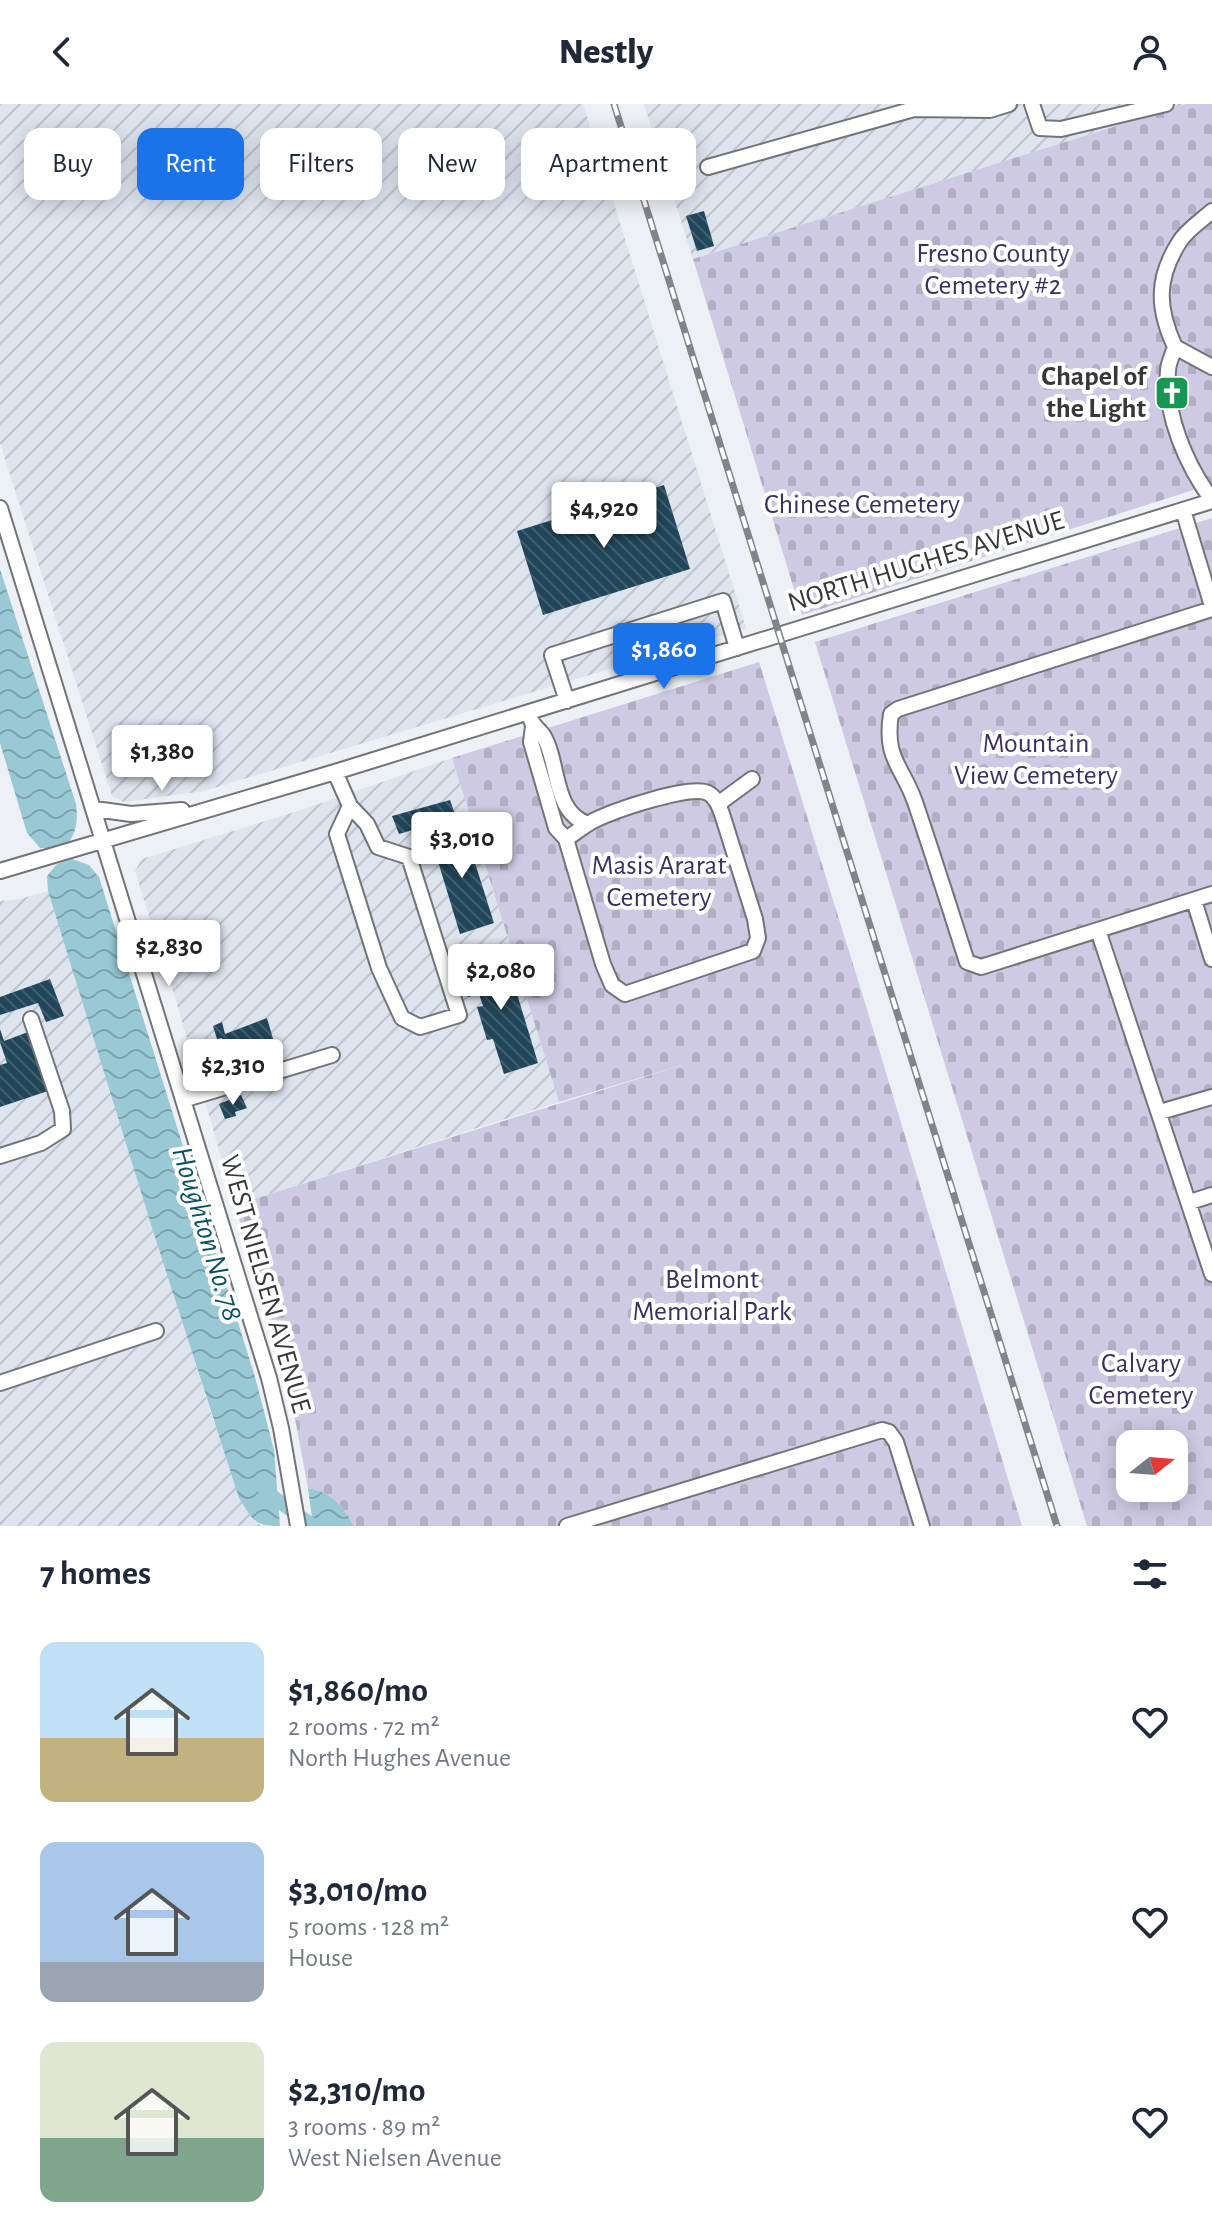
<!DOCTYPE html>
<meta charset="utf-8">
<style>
body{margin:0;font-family:"Alegreya Sans",sans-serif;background:#f2f2f3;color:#1f2937;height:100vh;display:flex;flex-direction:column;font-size:30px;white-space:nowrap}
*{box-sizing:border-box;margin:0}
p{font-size:26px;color:#747a83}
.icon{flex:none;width:44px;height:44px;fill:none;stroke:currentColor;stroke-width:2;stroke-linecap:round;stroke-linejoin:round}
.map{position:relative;height:1422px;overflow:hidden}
.side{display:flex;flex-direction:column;background:#fff;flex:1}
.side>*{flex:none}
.hud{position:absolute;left:24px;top:24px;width:800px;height:72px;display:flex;gap:16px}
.needle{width:52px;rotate:73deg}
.buttons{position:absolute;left:1116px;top:1326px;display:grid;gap:16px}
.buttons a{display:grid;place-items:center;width:72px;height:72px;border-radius:16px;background:#fff;box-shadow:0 4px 20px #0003;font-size:40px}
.price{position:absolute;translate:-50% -68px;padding:0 18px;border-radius:8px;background:#fff;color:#222;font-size:26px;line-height:52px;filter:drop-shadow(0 2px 4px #0008)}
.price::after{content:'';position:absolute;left:50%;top:48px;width:24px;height:18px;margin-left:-12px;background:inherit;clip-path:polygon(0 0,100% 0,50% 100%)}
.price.selected{background:#1a73e8;color:#fff}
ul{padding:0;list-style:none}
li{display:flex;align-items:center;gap:24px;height:200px;padding:0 40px}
li span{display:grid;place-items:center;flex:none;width:224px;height:160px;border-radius:16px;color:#555}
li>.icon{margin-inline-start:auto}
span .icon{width:96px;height:96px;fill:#fffc;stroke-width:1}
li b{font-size:34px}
h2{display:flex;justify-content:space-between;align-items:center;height:96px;padding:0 40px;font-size:34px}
.tag{padding:0 28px;border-radius:16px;background:#fff;box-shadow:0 4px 20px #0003;font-size:28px;line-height:72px}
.tag.selected{background:#1a73e8;color:#fff}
header{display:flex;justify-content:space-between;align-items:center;height:104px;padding:0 40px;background:#fff;font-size:36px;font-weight:800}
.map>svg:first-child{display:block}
.industrial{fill:url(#industrial-furrows)}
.cemetery{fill:url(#cemetery-stones);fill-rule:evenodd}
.water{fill:url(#water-waves)}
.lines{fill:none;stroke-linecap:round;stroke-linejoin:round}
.canal{stroke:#98c9d5;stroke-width:14}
.building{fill:url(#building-back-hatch)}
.minor-casing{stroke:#727478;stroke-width:18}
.minor{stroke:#fff;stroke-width:14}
.rail-casing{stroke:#828487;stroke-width:7}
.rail{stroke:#fff;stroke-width:4;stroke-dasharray:12;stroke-linecap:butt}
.labels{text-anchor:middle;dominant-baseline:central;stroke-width:8;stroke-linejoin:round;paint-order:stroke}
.park-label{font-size:28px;fill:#3b2f60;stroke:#fff}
.poi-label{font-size:28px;font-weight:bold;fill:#37383a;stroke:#fff;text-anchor:end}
.street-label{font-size:28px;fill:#37383a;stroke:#fff}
.water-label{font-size:30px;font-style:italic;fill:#0b525f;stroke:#fff}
</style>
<header><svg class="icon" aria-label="back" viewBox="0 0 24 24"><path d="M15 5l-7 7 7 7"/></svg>Nestly<svg class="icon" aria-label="person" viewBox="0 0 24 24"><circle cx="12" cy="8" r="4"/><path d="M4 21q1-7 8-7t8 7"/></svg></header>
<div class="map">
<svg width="1212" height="1422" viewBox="0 0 1212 1422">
<defs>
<pattern id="industrial-furrows" width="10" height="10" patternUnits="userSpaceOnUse" patternTransform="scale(2)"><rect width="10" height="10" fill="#dde4ee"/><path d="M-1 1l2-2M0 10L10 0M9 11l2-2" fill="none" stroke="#bec4cd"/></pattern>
<pattern id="cemetery-stones" width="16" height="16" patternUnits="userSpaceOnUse" patternTransform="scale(2)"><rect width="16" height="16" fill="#cecae4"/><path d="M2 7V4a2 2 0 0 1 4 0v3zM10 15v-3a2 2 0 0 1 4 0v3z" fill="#b2aec4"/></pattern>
<pattern id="water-waves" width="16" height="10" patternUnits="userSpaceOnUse" patternTransform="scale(2)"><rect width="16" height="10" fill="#98c9d5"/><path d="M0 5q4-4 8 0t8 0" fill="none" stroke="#7da4ae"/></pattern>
<pattern id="building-back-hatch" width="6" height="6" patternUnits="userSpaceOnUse" patternTransform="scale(2)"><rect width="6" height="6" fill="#214659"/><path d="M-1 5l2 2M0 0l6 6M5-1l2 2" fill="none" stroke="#415f6e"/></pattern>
</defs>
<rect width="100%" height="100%" fill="#edf0f4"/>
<path class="industrial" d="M 0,0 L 583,0 L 746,524 L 204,687 L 124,698 L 112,692 L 0,339 Z
M 644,0 L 1186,0 L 693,155 Z
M 452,654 L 559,998 L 235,1101 L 177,900 L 135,767 L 142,755 L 298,707 Z
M 48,787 L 213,1316 L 254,1417 L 262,1422 L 0,1422 L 0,797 L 20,795 Z"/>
<path class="cemetery" d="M 1186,0 L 1212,0 L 1212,380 L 802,511 L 693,155 Z
M 1212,414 L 1212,1422 L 1087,1422 L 815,538 ZM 1130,1340 L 1174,1340 L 1174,1384 L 1130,1384 Z
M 759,558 L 866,902 L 1022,1422 L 354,1422 C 342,1401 333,1389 308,1384 L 290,1288 L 235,1101 L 689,959 L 559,998 L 452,654 Z"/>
<path class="water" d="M 0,465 L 76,700 C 78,716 77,726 68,740 L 53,744 L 40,744 L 27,729 L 0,639 Z
M 72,755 L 89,761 L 99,773 L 255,1273 L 274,1346 L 280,1422 C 253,1422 253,1416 239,1394 L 154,1130 L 48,787 L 47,772 L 57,760 Z
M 308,1384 C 333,1389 342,1401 354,1422 L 313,1422 Z"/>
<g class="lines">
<path class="canal" d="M 265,1387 L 313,1422"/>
</g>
<path class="building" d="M 704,107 L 714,142 L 697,147 L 686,112 Z
M 664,381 L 690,465 L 543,511 L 517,427 Z
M 450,696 L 456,713 L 399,730 L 392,712 Z
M 463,721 L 494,819 L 460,830 L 430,731 Z
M 504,847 L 538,959 L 504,970 L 493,935 L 487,936 L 477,903 L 483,902 L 479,890 L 468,893 L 463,871 L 472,868 L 470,859 Z
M 50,875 L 64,912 L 46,918 L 38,899 L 0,911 L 0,893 Z
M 267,914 L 276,945 L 276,954 L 265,958 L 267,965 L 237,973 L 235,958 L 230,960 L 222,934 L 217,935 L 213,922 L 222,918 L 225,930 Z
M 0,925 L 4,937 L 28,928 L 48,987 L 0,1003 L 0,961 L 7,959 L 0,938 Z
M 241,991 L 247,1004 L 235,1008 L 236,1012 L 225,1015 L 219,1000 Z"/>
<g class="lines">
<g class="minor-casing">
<path id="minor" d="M 1032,0 L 1040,24 L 1061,25 L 1166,0
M 708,63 L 914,5 L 990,6 L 1009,0
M 1212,107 C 1202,116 1187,126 1180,137 C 1156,174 1157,204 1175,243 C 1173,250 1168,259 1168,267 C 1164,310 1187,362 1212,396
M 1175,243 L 1212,263
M 0,404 L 269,1274 L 281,1324 L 298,1422
M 1183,406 L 1212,502
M 1212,505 L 898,605 L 891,610 C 884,655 902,661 915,698 C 933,751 950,805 967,858 L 981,863 L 1212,790
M 567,597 L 552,551 L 723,497 L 737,544
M 531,616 C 534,623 539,625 543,631 C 560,659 552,708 588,720
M 533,622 L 531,638 L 556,724 L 566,735 L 603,860 L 612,881 L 625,890 L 753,847 L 758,834 L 755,815 L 722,710 C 719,702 716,693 708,689 C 690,680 613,707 593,717 C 584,722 575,729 566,735
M 335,668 L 350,702 L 367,720 L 378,743 L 409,753 L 459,911 L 420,923 L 402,914 L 379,864 L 337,730 L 350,702
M 718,700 L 752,675
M 95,705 L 131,710 L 182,706
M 0,767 L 335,668 L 1212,397
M 1194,796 L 1212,855
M 1098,826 L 1212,1170
M 183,996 L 332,951
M 1160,1008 L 1212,993
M 0,1052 L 41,1039 L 63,1025 L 62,1007 L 31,915
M 1190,1098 L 1212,1091
M 0,1279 L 156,1227
M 567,1422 L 882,1326 L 889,1328 L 896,1338 L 922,1422"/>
</g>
<use href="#minor" class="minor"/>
<g class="rail-casing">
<path id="rail" d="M 614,0 L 1057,1422"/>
</g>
<use href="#rail" class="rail"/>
</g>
<defs>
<g id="church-square" transform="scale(1.8)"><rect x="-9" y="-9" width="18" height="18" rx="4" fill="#189754" stroke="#fff"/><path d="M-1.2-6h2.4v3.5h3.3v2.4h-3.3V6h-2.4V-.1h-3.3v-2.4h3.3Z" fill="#fff"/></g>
</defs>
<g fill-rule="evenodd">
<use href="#church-square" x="1172" y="289"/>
</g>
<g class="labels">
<g class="park-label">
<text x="993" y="150">Fresno County<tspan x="993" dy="32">Cemetery #2</tspan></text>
<text x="862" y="401">Chinese Cemetery</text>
<text x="1036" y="640">Mountain<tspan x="1036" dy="32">View Cemetery</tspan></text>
<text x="659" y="762">Masis Ararat<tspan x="659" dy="32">Cemetery</tspan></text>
<text x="712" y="1176">Belmont<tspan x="712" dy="32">Memorial Park</tspan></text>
<text x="1141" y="1260">Calvary<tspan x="1141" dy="32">Cemetery</tspan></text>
</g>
<g class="poi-label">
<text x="1146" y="273">Chapel of<tspan x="1146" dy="32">the Light</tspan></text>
</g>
<g class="street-label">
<text transform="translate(926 458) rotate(-17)">NORTH HUGHES AVENUE</text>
<text transform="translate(265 1180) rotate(74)">WEST NIELSEN AVENUE</text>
</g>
<g class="water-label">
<text transform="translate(207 1130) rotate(73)">Houghton No. 78</text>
</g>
</g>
</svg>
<div class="buttons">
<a><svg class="needle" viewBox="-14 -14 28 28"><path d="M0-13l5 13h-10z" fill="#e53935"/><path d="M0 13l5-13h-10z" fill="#747a83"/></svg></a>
</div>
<b class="price" style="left:604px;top:446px">$4,920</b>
<b class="price selected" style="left:664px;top:587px">$1,860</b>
<b class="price" style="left:162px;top:689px">$1,380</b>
<b class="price" style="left:462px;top:776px">$3,010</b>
<b class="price" style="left:169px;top:884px">$2,830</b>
<b class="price" style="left:501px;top:908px">$2,080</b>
<b class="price" style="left:233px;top:1003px">$2,310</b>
<div class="hud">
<a class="tag">Buy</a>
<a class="tag selected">Rent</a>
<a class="tag">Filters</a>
<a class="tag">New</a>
<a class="tag">Apartment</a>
</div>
</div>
<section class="side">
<h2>7 homes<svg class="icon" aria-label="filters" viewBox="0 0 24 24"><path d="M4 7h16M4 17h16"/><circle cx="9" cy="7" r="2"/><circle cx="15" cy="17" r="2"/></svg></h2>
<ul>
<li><span style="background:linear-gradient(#bfe0f5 60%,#c2b280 0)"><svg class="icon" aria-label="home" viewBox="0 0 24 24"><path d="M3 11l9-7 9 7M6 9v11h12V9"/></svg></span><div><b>$1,860/mo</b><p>2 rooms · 72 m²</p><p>North Hughes Avenue</p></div><svg class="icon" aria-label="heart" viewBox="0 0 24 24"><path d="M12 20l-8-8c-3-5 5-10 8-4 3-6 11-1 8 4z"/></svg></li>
<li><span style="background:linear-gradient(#a9c7e8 75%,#9aa5b1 0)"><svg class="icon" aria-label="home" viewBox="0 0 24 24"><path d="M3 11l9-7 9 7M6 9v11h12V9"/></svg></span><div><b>$3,010/mo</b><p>5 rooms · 128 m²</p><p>House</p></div><svg class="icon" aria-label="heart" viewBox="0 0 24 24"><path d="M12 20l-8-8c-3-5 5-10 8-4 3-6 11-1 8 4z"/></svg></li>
<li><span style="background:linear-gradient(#dfe7d0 60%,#7fa58c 0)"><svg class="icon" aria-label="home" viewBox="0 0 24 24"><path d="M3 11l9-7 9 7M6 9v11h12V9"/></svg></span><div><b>$2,310/mo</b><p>3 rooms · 89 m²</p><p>West Nielsen Avenue</p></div><svg class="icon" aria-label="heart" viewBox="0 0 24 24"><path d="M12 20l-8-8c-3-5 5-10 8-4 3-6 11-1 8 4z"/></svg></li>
</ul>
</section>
